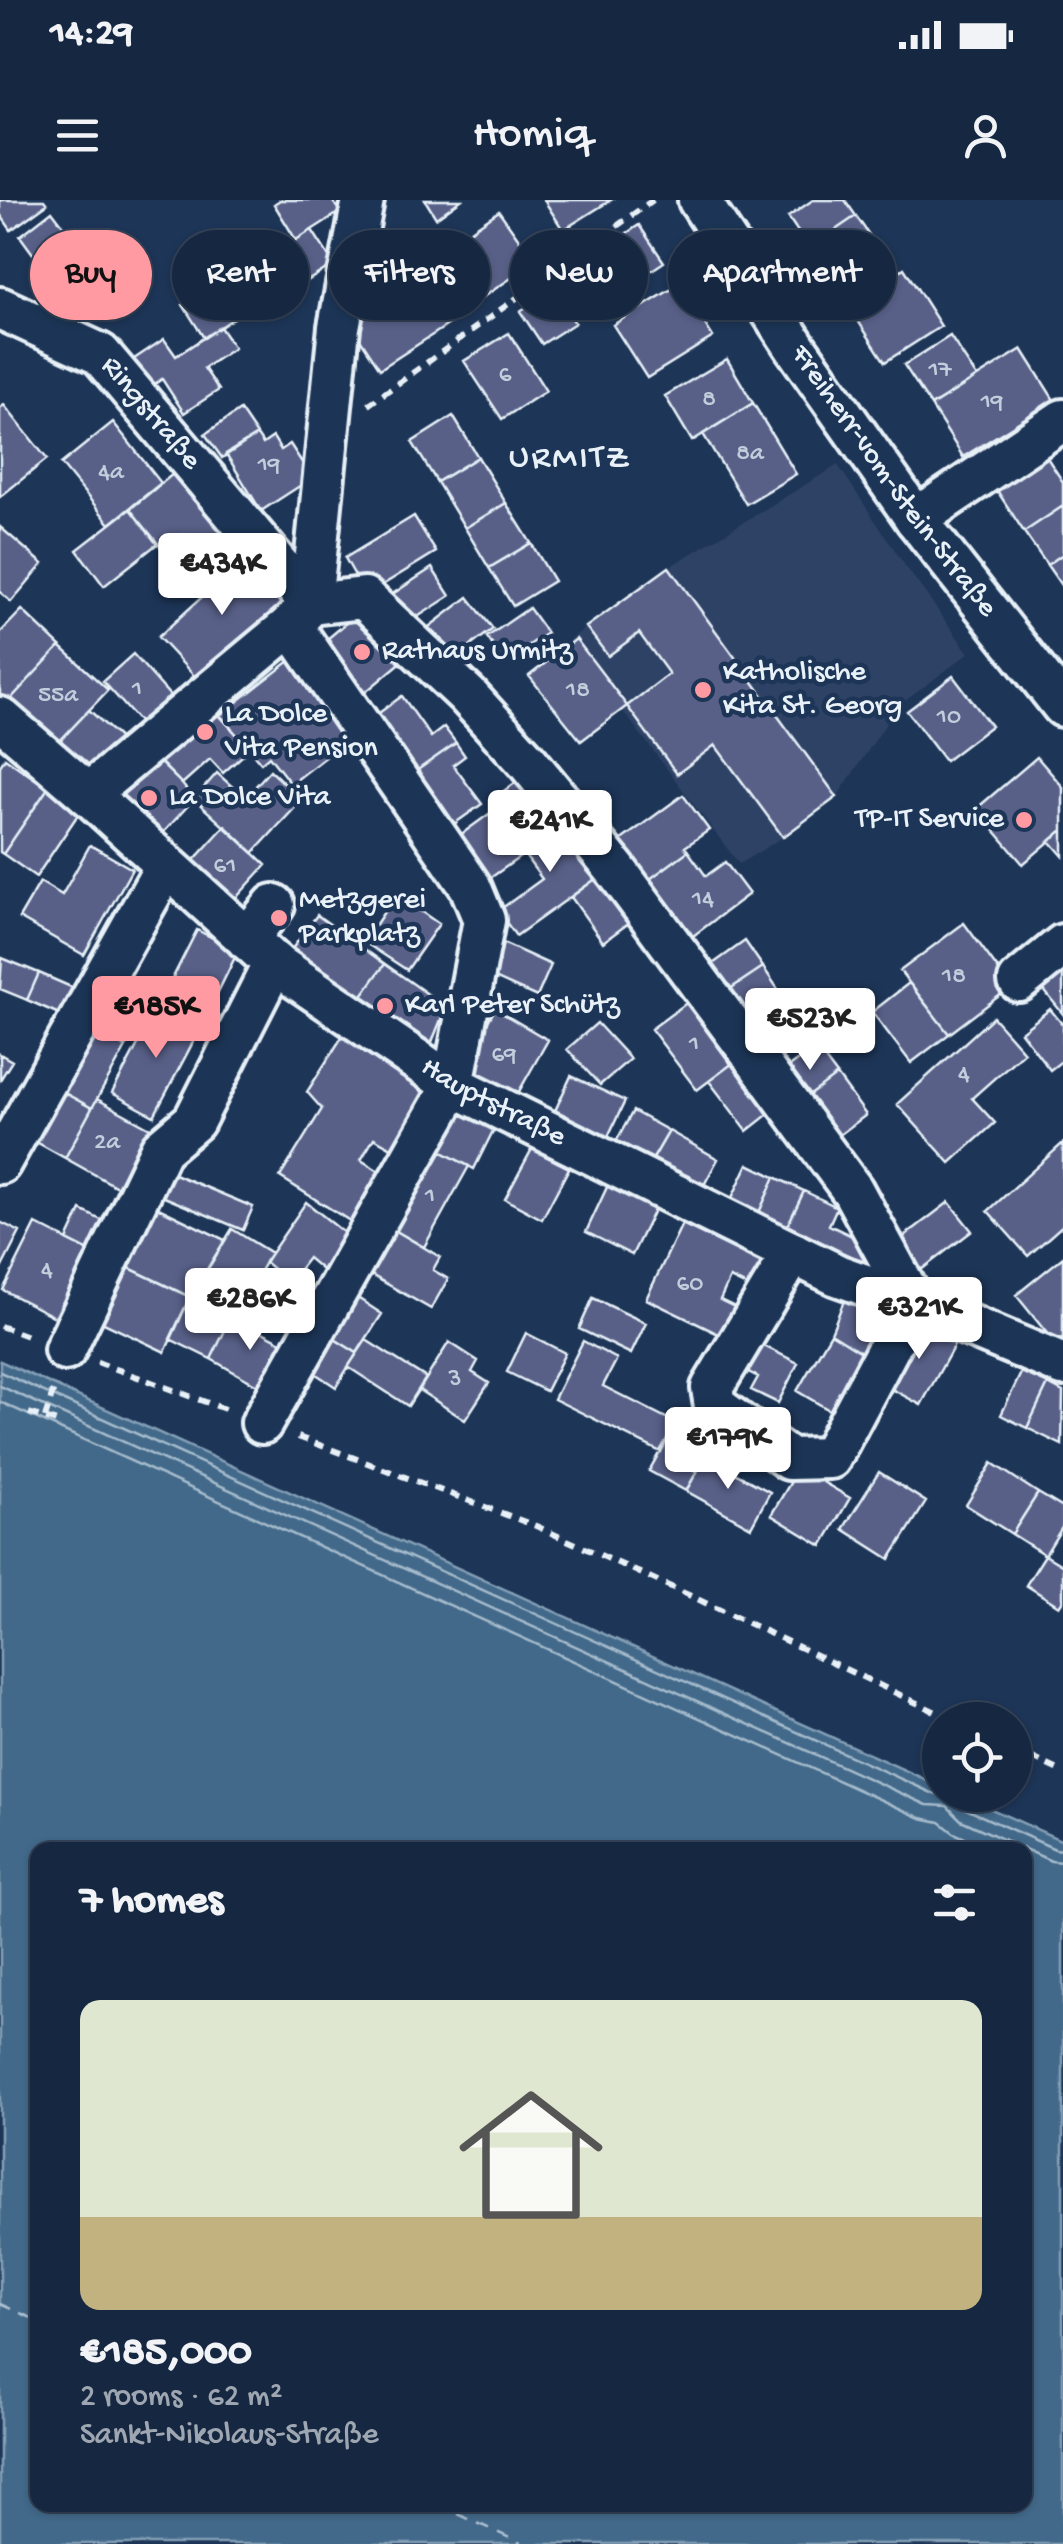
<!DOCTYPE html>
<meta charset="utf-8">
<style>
body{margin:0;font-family:"Gochi Hand",sans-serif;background:#1f3048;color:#f1f3f6;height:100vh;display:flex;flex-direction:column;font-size:38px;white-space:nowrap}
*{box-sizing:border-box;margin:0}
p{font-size:32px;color:#9ea6b1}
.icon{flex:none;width:55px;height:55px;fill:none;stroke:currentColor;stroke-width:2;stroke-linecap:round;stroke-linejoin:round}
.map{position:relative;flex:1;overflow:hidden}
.side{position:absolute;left:30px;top:1642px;width:1002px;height:670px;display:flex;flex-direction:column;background:#162841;border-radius:20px;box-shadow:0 2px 8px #0004,0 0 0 2px #35445a}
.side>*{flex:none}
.banner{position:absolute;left:30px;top:30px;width:1005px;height:90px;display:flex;gap:20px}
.controls{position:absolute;left:922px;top:1502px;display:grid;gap:20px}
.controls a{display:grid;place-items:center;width:110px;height:110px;border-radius:50%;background:#162841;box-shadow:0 2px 8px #0004,0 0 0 2px #35445a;font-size:50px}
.price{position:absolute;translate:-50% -85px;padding:0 22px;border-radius:10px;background:#fff;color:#222;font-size:32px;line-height:65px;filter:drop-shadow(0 2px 5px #0008)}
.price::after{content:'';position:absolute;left:50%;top:60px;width:30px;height:22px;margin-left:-15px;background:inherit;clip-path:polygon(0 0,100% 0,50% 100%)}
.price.active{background:#ff9aa2;color:#111}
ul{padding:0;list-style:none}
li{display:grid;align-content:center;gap:20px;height:530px;padding:0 50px}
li+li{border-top:2px solid #35445a}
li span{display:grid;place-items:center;height:310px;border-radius:20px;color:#555}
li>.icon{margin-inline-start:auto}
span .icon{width:180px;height:180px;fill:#fffc;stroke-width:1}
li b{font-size:42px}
h2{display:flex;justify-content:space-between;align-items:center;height:120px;padding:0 50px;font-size:42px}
.pill{padding:0 35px;border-radius:45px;background:#162841;box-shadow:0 2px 8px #0004,0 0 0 2px #35445a;font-size:35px;line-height:90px}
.pill.active{background:#ff9aa2;color:#111}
.status{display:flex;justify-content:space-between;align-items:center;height:70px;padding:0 50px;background:#162841;direction:ltr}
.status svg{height:28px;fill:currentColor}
header{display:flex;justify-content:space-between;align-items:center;height:130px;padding:0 50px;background:#162841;font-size:45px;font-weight:600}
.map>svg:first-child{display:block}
.built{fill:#2f4266}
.water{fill:#42698a;stroke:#849fb6;stroke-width:2.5;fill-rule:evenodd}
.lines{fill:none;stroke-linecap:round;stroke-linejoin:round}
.shore{stroke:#a6bbcc;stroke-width:2.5}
.ferry{stroke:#aec1d2;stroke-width:2.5;stroke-dasharray:12 10;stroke-linecap:butt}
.building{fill:#586188;stroke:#e8f1f8;stroke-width:2.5}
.minor-casing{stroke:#e8f1f8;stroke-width:48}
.path{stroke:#e8f1f8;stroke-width:6;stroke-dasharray:10 8;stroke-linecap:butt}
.minor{stroke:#1d3557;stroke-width:40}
.poi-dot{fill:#ff9aa2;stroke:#1d3557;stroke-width:4}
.labels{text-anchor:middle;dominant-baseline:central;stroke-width:9;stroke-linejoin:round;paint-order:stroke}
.number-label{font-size:25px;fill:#c4cddc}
.street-label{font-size:30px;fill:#e8f1f8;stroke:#1d3557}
.poi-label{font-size:30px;fill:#e8f1f8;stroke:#1d3557;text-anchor:start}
.quarter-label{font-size:35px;letter-spacing:2.5px;fill:#e8f1f8;stroke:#1d3557}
</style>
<div class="status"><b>14:29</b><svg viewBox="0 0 49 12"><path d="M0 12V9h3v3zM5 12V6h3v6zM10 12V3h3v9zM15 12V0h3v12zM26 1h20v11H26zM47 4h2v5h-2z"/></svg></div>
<header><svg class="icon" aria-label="menu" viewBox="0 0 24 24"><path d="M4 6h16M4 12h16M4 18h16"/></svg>Homiq<svg class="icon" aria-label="person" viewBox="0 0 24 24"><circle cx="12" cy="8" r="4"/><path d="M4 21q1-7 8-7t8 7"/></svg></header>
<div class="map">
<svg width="1063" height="2344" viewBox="0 0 1063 2344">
<rect width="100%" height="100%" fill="#1d3557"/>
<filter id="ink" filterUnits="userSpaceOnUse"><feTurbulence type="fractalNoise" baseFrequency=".01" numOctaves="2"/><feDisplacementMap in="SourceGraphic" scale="20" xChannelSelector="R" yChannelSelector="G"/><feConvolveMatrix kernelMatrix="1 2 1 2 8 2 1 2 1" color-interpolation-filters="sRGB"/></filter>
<g filter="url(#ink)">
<path class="built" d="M 838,265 L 906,367 L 969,453 L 897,507 L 837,597 L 783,637 L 739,664 L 569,440 L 669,367 Z"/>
<path class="water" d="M 0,1161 L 940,1586 L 940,1595 L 960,1595 L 1063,1641 L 1063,2344 L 0,2344 ZM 38,1650 L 1025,1650 L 1025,2305 L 38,2305 Z"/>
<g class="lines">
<path class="shore" d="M 0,1172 L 932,1593 L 940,1594
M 0,1186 L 927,1605 L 947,1606 L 961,1620 L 1051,1661 L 1063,1662
M 0,1202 L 921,1618 L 940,1622 L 954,1633 L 991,1650
M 960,1595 L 961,1603 L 966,1609 L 1055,1649 L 1063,1650"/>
<path class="ferry" d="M 0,2104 L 38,2121
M 438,2305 L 523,2344"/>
</g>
<path class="building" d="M 0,0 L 44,0 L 47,4 L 11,30 L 0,14 Z
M 280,0 L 332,0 L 340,12 L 296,40 L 274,4 Z
M 425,0 L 461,0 L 436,18 Z
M 544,0 L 611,0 L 563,30 Z
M 813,0 L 845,0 L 856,16 L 809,48 L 788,17 Z
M 52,11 L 78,45 L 44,69 L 20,36 Z
M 499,11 L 535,62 L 480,99 L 446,47 Z
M 856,16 L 881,52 L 834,84 L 809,48 Z
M 639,25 L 664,62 L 602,103 L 577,66 Z
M 99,30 L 130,74 L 73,113 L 44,69 Z
M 312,30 L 334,64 L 293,90 L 272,55 Z
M 904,68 L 941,126 L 885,162 L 847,104 Z
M 423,74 L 454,121 L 380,169 L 349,122 Z
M 226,78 L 246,110 L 204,138 L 183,105 Z
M 680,84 L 713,137 L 647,178 L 613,125 Z
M 553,90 L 575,123 L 542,144 L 520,111 Z
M 220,127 L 234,148 L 204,168 L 219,190 L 184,213 L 162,179 L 149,188 L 131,161 L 164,139 L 176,156 Z
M 509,133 L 546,191 L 502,219 L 464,161 Z
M 950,136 L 977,177 L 931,206 L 904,165 Z
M 1022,149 L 1054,200 L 963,257 L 931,206 Z
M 727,159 L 753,203 L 692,241 L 665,196 Z
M 753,203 L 796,274 L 746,304 L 703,234 Z
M 4,205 L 47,259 L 0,297 L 0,208 Z
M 240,210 L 257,235 L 222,258 L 205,234 Z
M 453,216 L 478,257 L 437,282 L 412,242 Z
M 113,222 L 161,283 L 110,324 L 61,264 Z
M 257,235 L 263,244 L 273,237 L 281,250 L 290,244 L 312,278 L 261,311 L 226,254 Z
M 1046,256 L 1063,282 L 1063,306 L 1024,332 L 996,289 Z
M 478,257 L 506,303 L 465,328 L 437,282 Z
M 179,269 L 225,330 L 198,351 L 184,335 L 164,351 L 130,309 Z
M 506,303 L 531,343 L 489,368 L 465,328 Z
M 1063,306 L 1063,354 L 1047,365 L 1024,332 Z
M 130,309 L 157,344 L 104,386 L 77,350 Z
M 414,316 L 436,352 L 366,395 L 345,358 Z
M 0,327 L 43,364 L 11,402 L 0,392 Z
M 531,343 L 554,381 L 513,406 L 489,368 Z
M 1063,354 L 1063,388 L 1047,365 Z
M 246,357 L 285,400 L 197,479 L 158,437 Z
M 669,367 L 837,597 L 783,637 L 715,545 L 677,574 L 627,506 L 669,474 L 639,433 L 608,456 L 586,427 Z
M 432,368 L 450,396 L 405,425 L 388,397 Z
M 468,397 L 493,429 L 445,465 L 421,433 Z
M 529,408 L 547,433 L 504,462 L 487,437 Z
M 363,409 L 405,459 L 362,495 L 320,445 Z
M 22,410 L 60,446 L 6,504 L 0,498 L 0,433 Z
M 576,439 L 627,506 L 581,541 L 529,476 Z
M 60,446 L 108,490 L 55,546 L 8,502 Z
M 133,454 L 172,498 L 142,525 L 103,481 Z
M 291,460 L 350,538 L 291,584 L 269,556 L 261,563 L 220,515 Z
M 953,476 L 991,526 L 945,561 L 907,511 Z
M 402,496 L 431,537 L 444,527 L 456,543 L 409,576 L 368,521 Z
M 207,502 L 250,549 L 223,573 L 210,559 L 182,584 L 151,554 Z
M 89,510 L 123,541 L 88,578 L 55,546 Z
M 456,543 L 465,556 L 453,565 L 482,604 L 447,629 L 409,576 Z
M 148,550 L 182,584 L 194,599 L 153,644 L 103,596 Z
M 1037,557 L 1063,587 L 1063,630 L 1023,664 L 976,609 Z
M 5,558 L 48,588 L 3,654 L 0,652 L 0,566 Z
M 270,570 L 302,600 L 253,653 L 194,599 L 217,573 L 245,598 Z
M 529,573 L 558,615 L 528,637 L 498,595 Z
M 48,588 L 81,610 L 36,677 L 3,654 Z
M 683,595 L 709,630 L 685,647 L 688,651 L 650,679 L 646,674 L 634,683 L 609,649 Z
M 489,614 L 520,657 L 486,681 L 456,638 Z
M 558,615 L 601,675 L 516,736 L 498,711 L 542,679 L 517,645 Z
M 225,626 L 266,665 L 226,709 L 185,670 Z
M 1063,630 L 1063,656 L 1050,641 Z
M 90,645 L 132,669 L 84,755 L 19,718 L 40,682 L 62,695 Z
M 688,651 L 706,676 L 725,662 L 749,694 L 681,745 L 659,715 L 671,707 L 650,679 Z
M 601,675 L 633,720 L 603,742 L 571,697 Z
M 396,694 L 439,724 L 407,770 L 364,742 Z
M 317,715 L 385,764 L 357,802 L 289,753 Z
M 964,723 L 1011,787 L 949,834 L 900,771 Z
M 197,730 L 238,751 L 200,829 L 158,807 Z
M 494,739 L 551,765 L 537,797 L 479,771 Z
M 745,741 L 763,767 L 724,793 L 707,768 Z
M 2,758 L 39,773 L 27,800 L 0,789 Z
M 1063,758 L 1063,814 L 1035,779 Z
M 385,764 L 446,807 L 428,852 L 357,802 Z
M 763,767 L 786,801 L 748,827 L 724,793 Z
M 39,773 L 78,790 L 66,817 L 27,800 Z
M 110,776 L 152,800 L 126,847 L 84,823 Z
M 909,783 L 949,834 L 911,863 L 872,812 Z
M 692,799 L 737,860 L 697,890 L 651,829 Z
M 158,807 L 200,829 L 154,916 L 112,893 Z
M 495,809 L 548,840 L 513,902 L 460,872 Z
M 1050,809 L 1063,825 L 1063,860 L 1050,870 L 1021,832 Z
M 993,817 L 1024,852 L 972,898 L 995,923 L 950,963 L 897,904 Z
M 84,823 L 126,847 L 92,908 L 50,885 Z
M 597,823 L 630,859 L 600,885 L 567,849 Z
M 347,829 L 417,874 L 426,891 L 426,904 L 397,951 L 374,938 L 361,960 L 392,979 L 361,1028 L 280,977 L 322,909 L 307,892 Z
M 816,847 L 837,875 L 805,899 L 783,871 Z
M 0,854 L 12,861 L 0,880 Z
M 737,860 L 775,909 L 747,931 L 709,881 Z
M 837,875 L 866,915 L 834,939 L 805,899 Z
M 571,876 L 625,901 L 602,949 L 549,924 Z
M 50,885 L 92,908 L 65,958 L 22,934 Z
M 97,899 L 150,928 L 117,987 L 65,958 Z
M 457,906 L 495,927 L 474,969 L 435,948 Z
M 633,911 L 669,931 L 647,969 L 612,949 Z
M 669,931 L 718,959 L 698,996 L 647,969 Z
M 1063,943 L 1063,1025 L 1028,1056 L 988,1011 Z
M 435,948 L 469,966 L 424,1047 L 391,1028 Z
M 532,949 L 569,968 L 542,1019 L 505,999 Z
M 748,964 L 775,977 L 757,1017 L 729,1004 Z
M 167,971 L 253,1007 L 243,1030 L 157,994 Z
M 775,977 L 804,991 L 785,1031 L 757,1017 Z
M 608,985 L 655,1008 L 632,1055 L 586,1032 Z
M 804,991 L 837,1007 L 829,1025 L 875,1047 L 865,1068 L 785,1031 Z
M 306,1002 L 354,1041 L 327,1074 L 308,1058 L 289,1082 L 265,1062 Z
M 949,1002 L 972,1031 L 921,1070 L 898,1041 Z
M 150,1004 L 225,1040 L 190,1097 L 121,1064 Z
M 81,1010 L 105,1022 L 91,1052 L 67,1040 Z
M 0,1022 L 20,1032 L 0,1071 Z
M 36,1024 L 91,1052 L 57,1118 L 3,1090 Z
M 682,1024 L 771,1066 L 759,1092 L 730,1078 L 720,1100 L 747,1113 L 733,1141 L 646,1099 Z
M 391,1028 L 440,1057 L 433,1070 L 448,1079 L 431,1109 L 366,1072 Z
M 232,1029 L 271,1053 L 242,1100 L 203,1077 Z
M 1063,1057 L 1063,1143 L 1058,1147 L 1016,1095 Z
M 121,1064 L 190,1097 L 165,1152 L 95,1119 Z
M 849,1088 L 899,1108 L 874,1160 L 831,1133 Z
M 350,1093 L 382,1114 L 357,1153 L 325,1133 Z
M 190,1097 L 232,1116 L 211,1159 L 170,1139 Z
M 593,1098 L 646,1123 L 631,1154 L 579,1129 Z
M 232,1116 L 291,1147 L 266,1190 L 211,1159 Z
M 917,1118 L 957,1140 L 921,1205 L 881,1183 Z
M 325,1133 L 357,1153 L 336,1187 L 304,1166 Z
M 526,1133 L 565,1153 L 546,1191 L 507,1172 Z
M 831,1133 L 874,1160 L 841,1217 L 797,1191 Z
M 746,1137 L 798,1163 L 778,1203 L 751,1190 L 758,1177 L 733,1164 Z
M 366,1140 L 426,1178 L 408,1206 L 348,1167 Z
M 583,1141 L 617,1159 L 603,1186 L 676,1223 L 661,1252 L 554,1199 Z
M 449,1142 L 478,1161 L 472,1172 L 489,1183 L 465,1220 L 419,1190 Z
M 1022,1171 L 1048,1184 L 1027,1228 L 1001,1215 Z
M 1048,1184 L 1063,1192 L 1062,1245 L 1027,1228 Z
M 704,1208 L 732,1225 L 712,1260 L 705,1257 L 697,1272 L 674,1259 Z
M 676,1223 L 690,1231 L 674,1259 L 697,1272 L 686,1291 L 649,1271 Z
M 732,1225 L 755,1238 L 735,1273 L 712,1260 Z
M 705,1257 L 770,1292 L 751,1327 L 686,1291 Z
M 992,1263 L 1038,1293 L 1012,1334 L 966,1305 Z
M 799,1268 L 850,1298 L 822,1346 L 771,1315 Z
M 879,1272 L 926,1302 L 890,1359 L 843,1329 Z
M 1038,1293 L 1063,1308 L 1063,1326 L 1045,1355 L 1012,1334 Z
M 1045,1355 L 1063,1366 L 1063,1400 L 1059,1406 L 1026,1385 Z"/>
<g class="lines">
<g class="minor-casing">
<g id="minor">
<path id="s1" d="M 699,0 L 796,148 L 916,319 L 1063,506"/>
<path id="s2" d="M 0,108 L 100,154 L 311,404"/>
<path d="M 916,319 L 1063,220"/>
<path d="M 311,404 L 364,398 L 467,495 L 526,560 L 616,670 L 853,991 L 913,1102 L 830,1258 L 789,1259 L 715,1206 L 712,1188 L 793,1053"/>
<path id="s3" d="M 0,518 L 88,594 L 274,763 L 453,885 L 837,1075 L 913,1102 L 1063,1165"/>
<path d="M 88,594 L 291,425 L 311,404 L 339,127 L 363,0"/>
<path d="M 247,739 L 274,705"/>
<path d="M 1019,781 L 1063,745"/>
<path d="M 0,963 L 166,666"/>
<path d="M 65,1150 L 161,949 L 194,921 L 274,763"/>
<path d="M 262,1223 L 453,885 L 484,720 L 470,686 L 291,425"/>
</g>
</g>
<path class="path" d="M 368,205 L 653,0
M 0,1126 L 33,1138
M 97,1162 L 230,1211
M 29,1213 L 63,1224
M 45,1218 L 55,1185
M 298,1237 L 536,1326 L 693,1397 L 953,1520
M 1015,1550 L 1063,1572"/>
<use href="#minor" class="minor"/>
</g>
</g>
<g class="poi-dot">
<circle cx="362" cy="452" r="10"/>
<circle cx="703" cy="490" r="10"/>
<circle cx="205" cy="532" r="10"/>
<circle cx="149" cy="598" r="10"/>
<circle cx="1024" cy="620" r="10"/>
<circle cx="279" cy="718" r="10"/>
<circle cx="385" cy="806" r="10"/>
</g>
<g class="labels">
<g class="number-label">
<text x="940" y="171">17</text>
<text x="505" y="176">6</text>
<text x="709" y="200">8</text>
<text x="992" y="203">19</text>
<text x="750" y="254">8a</text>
<text x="269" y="266">19</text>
<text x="111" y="273">4a</text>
<text x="137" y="490">1</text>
<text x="578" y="491">18</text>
<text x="58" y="496">55a</text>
<text x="949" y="518">10</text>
<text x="225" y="667">61</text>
<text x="703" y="700">14</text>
<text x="954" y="777">18</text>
<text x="694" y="845">1</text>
<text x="504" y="856">69</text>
<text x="964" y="875">4</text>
<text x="107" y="943">2a</text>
<text x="430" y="997">1</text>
<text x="47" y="1071">4</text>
<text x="690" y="1085">60</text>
<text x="455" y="1180">3</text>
</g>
<g class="street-label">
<text stroke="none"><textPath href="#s2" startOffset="188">Ringstraße</textPath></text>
<text stroke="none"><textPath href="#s1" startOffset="342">Freiherr-vom-Stein-Straße</textPath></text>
<text stroke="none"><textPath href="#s3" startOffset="628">Hauptstraße</textPath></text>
</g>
<g class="poi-label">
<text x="382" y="452">Rathaus Urmitz</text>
<text x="723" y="473">Katholische<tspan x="723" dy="34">Kita St. Georg</tspan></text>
<text x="225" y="515">La Dolce<tspan x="225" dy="34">Vita Pension</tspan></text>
<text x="169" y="598">La Dolce Vita</text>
<text x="1004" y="620" text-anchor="end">TP-IT Service</text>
<text x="299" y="701">Metzgerei<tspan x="299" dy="34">Parkplatz</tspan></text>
<text x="405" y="806">Karl Peter Schütz</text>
</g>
<g class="quarter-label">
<text x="570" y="259">URMITZ</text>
</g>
</g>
</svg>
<div class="controls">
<a><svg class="icon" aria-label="locate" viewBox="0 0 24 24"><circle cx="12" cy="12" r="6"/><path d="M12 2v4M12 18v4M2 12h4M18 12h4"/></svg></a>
</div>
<b class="price" style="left:222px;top:418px">€434K</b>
<b class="price" style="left:550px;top:675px">€241K</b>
<b class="price active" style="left:156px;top:861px">€185K</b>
<b class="price" style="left:810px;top:873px">€523K</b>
<b class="price" style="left:250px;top:1153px">€286K</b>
<b class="price" style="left:919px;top:1162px">€321K</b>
<b class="price" style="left:728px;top:1292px">€179K</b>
<div class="banner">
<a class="pill active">Buy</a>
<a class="pill">Rent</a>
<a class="pill">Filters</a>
<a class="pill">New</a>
<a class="pill">Apartment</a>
</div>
<section class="side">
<h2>7 homes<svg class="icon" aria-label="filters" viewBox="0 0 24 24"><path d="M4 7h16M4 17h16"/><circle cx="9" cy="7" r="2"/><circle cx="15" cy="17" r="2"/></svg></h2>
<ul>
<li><span style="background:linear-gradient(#dfe7d0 70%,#c2b280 0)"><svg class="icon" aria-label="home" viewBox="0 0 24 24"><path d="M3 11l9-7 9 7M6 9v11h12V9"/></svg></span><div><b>€185,000</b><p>2 rooms · 62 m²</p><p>Sankt-Nikolaus-Straße</p></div></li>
</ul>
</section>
</div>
